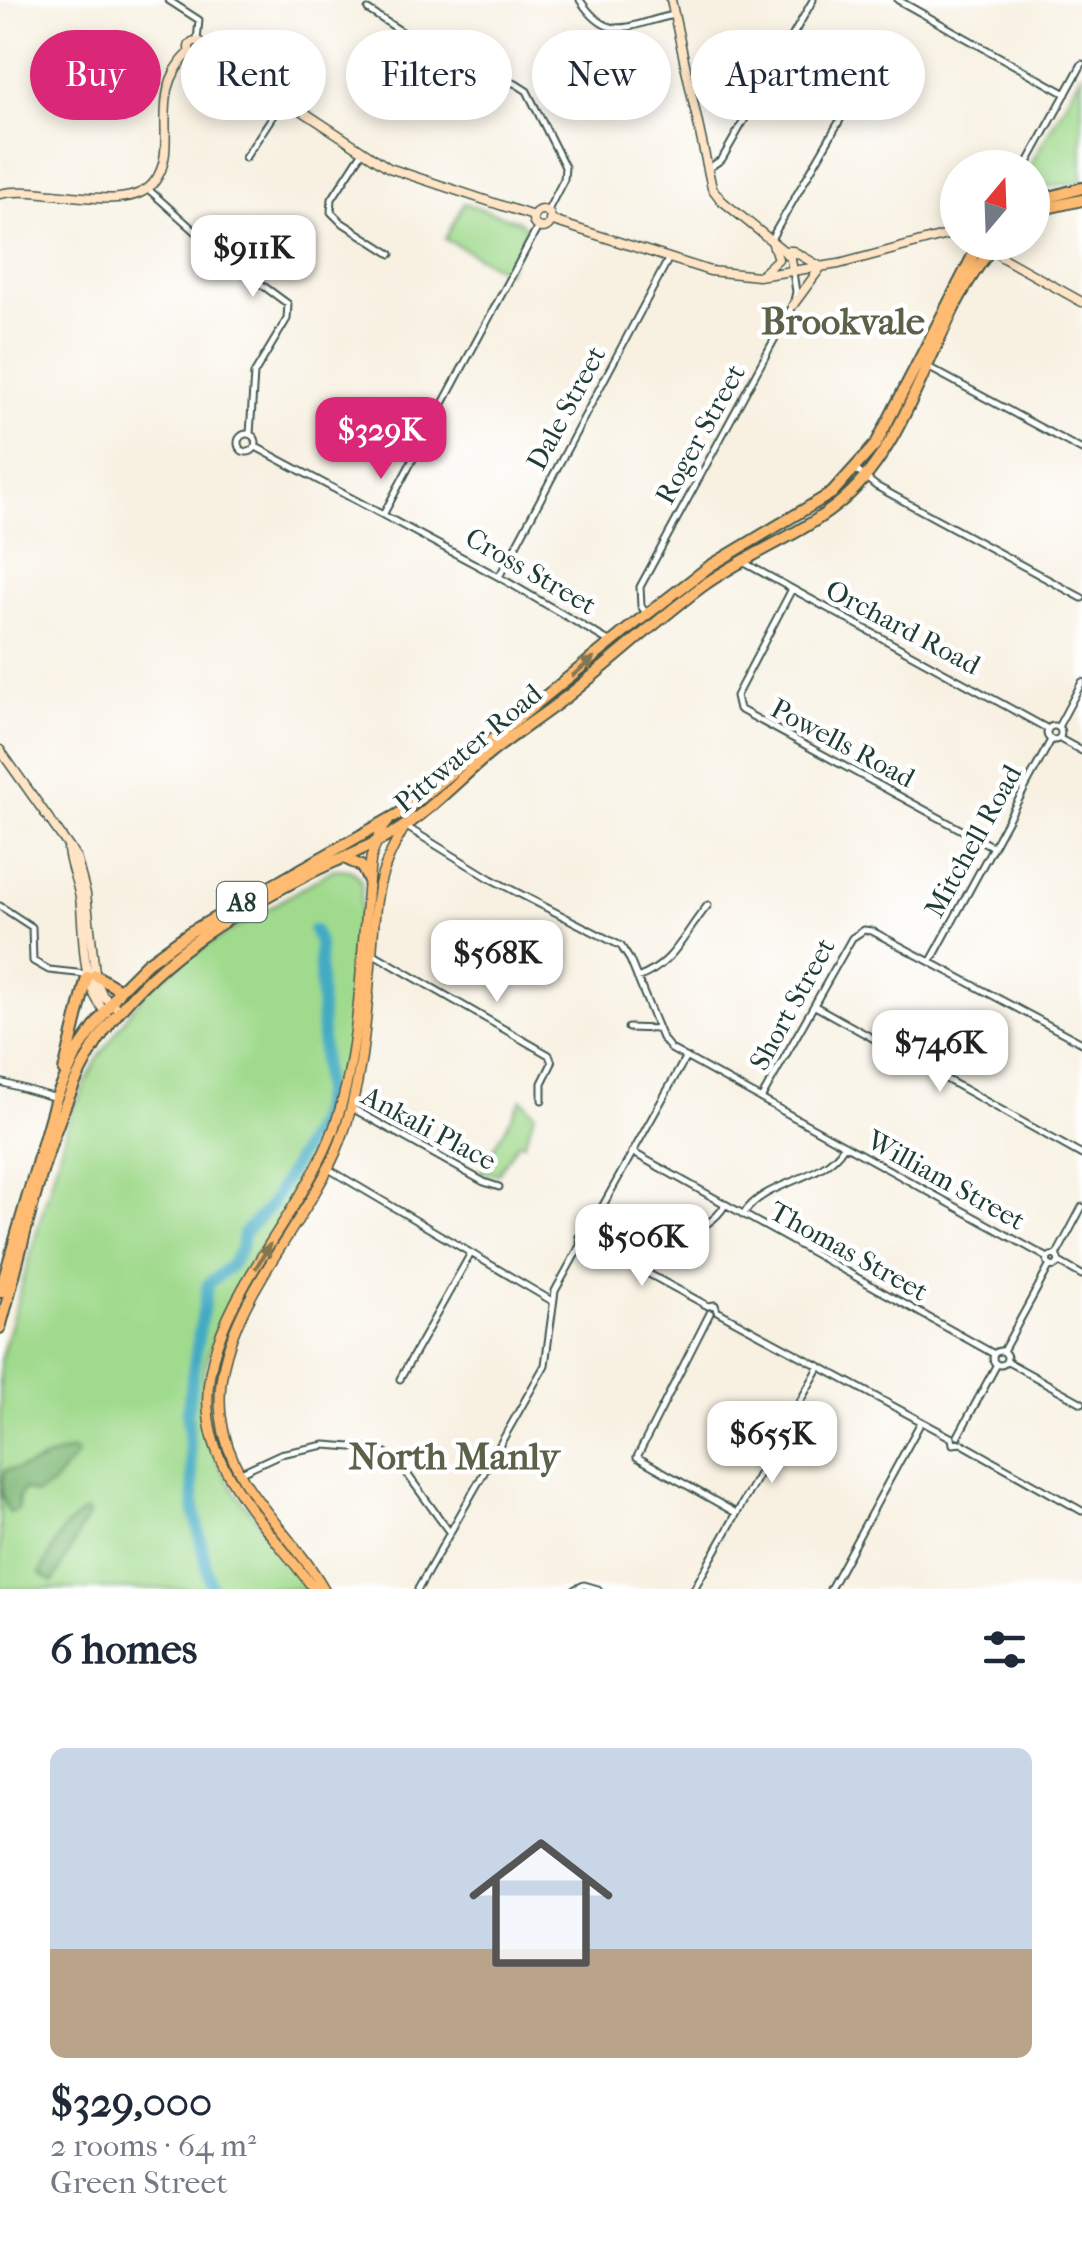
<!DOCTYPE html>
<meta charset="utf-8">
<style>
body{margin:0;font-family:"IM FELL French Canon",serif;background:#f2f2f3;color:#1f2937;height:100vh;display:flex;flex-direction:column;font-size:38px;white-space:nowrap}
*{box-sizing:border-box;margin:0}
p{font-size:32px;color:#747a83}
.icon{flex:none;width:55px;height:55px;fill:none;stroke:currentColor;stroke-width:2;stroke-linecap:round;stroke-linejoin:round}
.map{position:relative;height:1589px;overflow:hidden}
.panel{display:flex;flex-direction:column;background:#fff;flex:1}
.panel>*{flex:none}
.guide{position:absolute;left:30px;top:30px;width:1022px;height:90px;display:flex;gap:20px}
.needle{width:65px;rotate:19deg}
.tools{position:absolute;left:940px;top:150px;display:grid;gap:20px}
.tools a{display:grid;place-items:center;width:110px;height:110px;border-radius:50%;background:#fff;box-shadow:0 5px 15px #0003;font-size:50px}
.price{position:absolute;translate:-50% -85px;padding:0 22px;border-radius:20px;background:#fff;color:#222;font-size:32px;line-height:65px;filter:drop-shadow(0 2px 5px #0008)}
.price::after{content:'';position:absolute;left:50%;top:60px;width:30px;height:22px;margin-left:-15px;background:inherit;clip-path:polygon(0 0,100% 0,50% 100%)}
.price.active{background:#db2777;color:#fff}
ul{padding:0;list-style:none}
li{display:grid;align-content:center;gap:20px;height:530px;padding:0 50px}
li+li{border-top:2px solid #e0e1e3}
li span{display:grid;place-items:center;height:310px;border-radius:15px;color:#555}
li>.icon{margin-inline-start:auto}
span .icon{width:180px;height:180px;fill:#fffc;stroke-width:1}
li b{font-size:42px}
h2{display:flex;justify-content:space-between;align-items:center;height:120px;padding:0 50px;font-size:42px}
.pill{padding:0 35px;border-radius:45px;background:#fff;box-shadow:0 5px 15px #0003;font-size:35px;line-height:90px}
.pill.active{background:#db2777;color:#fff}
.map>svg:first-child{display:block}
.green{fill:#a0da8d;stroke:#608c60;stroke-width:2.5}
.forest{fill:#80ba78;stroke:#507c56;stroke-width:2.5}
.lines{fill:none;stroke-linecap:round;stroke-linejoin:round}
.river{stroke:#42abc2;stroke-width:12}
.street-casing{stroke:#40584e;stroke-width:9}
.secondary-casing{stroke:#40584e;stroke-width:11}
.primary-casing{stroke:#40584e;stroke-width:12}
.highway-casing{stroke:#40584e;stroke-width:14}
.street{stroke:#fff;stroke-width:5}
.secondary{stroke:#ffe4c6;stroke-width:8}
.primary{stroke:#ffbb71;stroke-width:9}
.highway{stroke:#ffbb71;stroke-width:10}
.oneway{fill:#84764f}
.labels{text-anchor:middle;dominant-baseline:central;stroke-width:9;stroke-linejoin:round;paint-order:stroke}
.shield{fill:#fff;stroke:#627771;stroke-width:2.5}
.shield-label{font-size:25px;font-weight:bold;fill:#1f3d34}
.street-label{font-size:28px;fill:#1f3d34;stroke:#fff}
.district-label{font-size:38px;font-weight:bold;fill:#5c614a;stroke:#fff}
</style>
<div class="map">
<svg width="1082" height="1589" viewBox="0 0 1082 1589">
<rect width="100%" height="100%" fill="#fff"/>
<filter id="ink" filterUnits="userSpaceOnUse"><feTurbulence type="fractalNoise" baseFrequency=".01" numOctaves="2"/><feDisplacementMap in="SourceGraphic" scale="20" xChannelSelector="R" yChannelSelector="G"/><feConvolveMatrix kernelMatrix="1 2 1 2 8 2 1 2 1" color-interpolation-filters="sRGB"/></filter>
<filter id="wash" filterUnits="userSpaceOnUse"><feTurbulence type="fractalNoise" baseFrequency=".0048" numOctaves="4" result="noise"/><feDisplacementMap in="SourceGraphic" scale="40" xChannelSelector="R" yChannelSelector="G"/><feGaussianBlur stdDeviation="2.25" result="paint"/><feColorMatrix in="noise" values="0 0 0 0 0 0 0 0 0 0 0 0 0 0 0 0 0 1.4 0 .05"/><feComposite in="paint" operator="in"/></filter>
<g filter="url(#wash)">
<rect width="100%" height="100%" fill="#f8f1e2"/>
<path class="green" d="M 1082,73 L 1082,182 L 1036,188 L 1033,185 L 1032,168 L 1029,167 Z
M 464,203 L 519,221 L 527,228 L 506,272 L 445,239 Z
M 334,869 C 349,869 357,869 362,885 C 355,959 356,1056 331,1126 C 296,1224 175,1324 208,1437 C 225,1497 279,1535 307,1589 L 0,1589 L 0,1361 L 69,1119 L 95,1063 L 129,1013 L 149,989 L 193,954 Z
M 522,1099 L 535,1113 L 524,1143 L 518,1142 L 498,1174 L 480,1172 Z"/>
<path class="forest" d="M 74,1450 L 77,1455 L 51,1486 L 36,1494 L 24,1489 L 18,1499 L 19,1509 L 10,1513 C 0,1499 0,1485 5,1470 C 33,1470 47,1454 74,1450 Z
M 85,1511 L 89,1514 L 53,1582 L 40,1573 L 62,1531 Z"/>
<g class="lines">
<path class="river" d="M 211,1589 L 195,1514 L 187,1412 L 199,1333 L 208,1284 L 230,1266 L 241,1249 L 243,1234 L 270,1206 L 318,1121 L 324,1091 L 319,943 L 314,930"/>
</g>
</g>
<g filter="url(#ink)">
<g class="lines">
<g class="street-casing">
<path id="street" d="M 168,0 L 199,20 L 197,41
M 580,0 C 610,45 628,24 674,15
M 898,0 L 1066,94
M 368,10 L 443,58 L 516,84 L 527,91 L 565,167 L 564,179 L 547,212
M 363,151 L 332,199 L 331,212 L 341,222 L 391,254
M 245,158 L 284,99
M 709,168 L 722,159 L 813,0
M 1025,168 L 1082,64
M 148,189 L 224,257 L 288,304 L 287,319 L 254,374 L 250,434
M 771,239 L 858,89 L 869,77
M 926,366 L 1082,450
M238 443a9 9 0 1 1 18 0a9 9 0 1 1-18 0Z
M 256,447 L 499,577 L 612,643
M 856,470 L 876,486 L 1082,598
M 383,515 L 538,227
M 743,562 L 1048,729
M 499,577 L 669,258
M 792,589 L 736,696 L 739,709 L 993,847
M 646,613 L 641,606 L 640,587 L 793,305 L 796,292 L 793,272
M1047 733a7 7 0 1 1 14 0a7 7 0 1 1-14 0Z
M 1058,727 L 1082,682
M 1060,739 L 1082,751
M 405,826 L 491,879 L 621,946 L 630,960 L 662,1038 L 671,1049 L 1048,1258
M 0,906 L 32,927 L 33,961 L 49,970 L 86,974
M 372,953 L 549,1055 L 552,1063 L 542,1083 L 542,1100
M 931,961 L 1051,740
M 637,978 C 674,965 684,933 708,905
M 815,1006 L 1082,1155
M 628,1028 L 658,1029
M 0,1082 L 53,1097
M 761,1099 L 852,938 L 864,930 L 872,931 L 1082,1043
M 352,1108 L 484,1182 L 499,1187
M 632,1152 L 994,1354
M 434,1153 L 445,1135
M 327,1168 L 552,1301
M 743,1215 C 765,1179 822,1183 844,1146
M 590,1242 L 708,1306 L 715,1305 L 717,1311 L 952,1438 L 953,1444 L 961,1443 L 1082,1511
M1047.5 1261a5.5 5.5 0 1 1 11 0a5.5 5.5 0 1 1-11 0Z
M 1056,1256 L 1082,1207
M 1059,1262 L 1082,1275
M 639,1268 C 658,1235 706,1238 725,1205
M 710,1313 L 637,1457 L 736,1513
M993 1358a7 7 0 1 1 14 0a7 7 0 1 1-14 0Z
M 1003,1351 L 1050,1265
M 1006,1361 L 1082,1403
M 400,1379 L 470,1255
M 958,1436 L 997,1364
M 239,1473 L 280,1454 L 325,1445 L 379,1449 L 397,1460 L 450,1533
M 418,1589 L 545,1365 L 555,1291 L 581,1244 L 579,1237 L 587,1234 L 686,1057
M 575,1589 L 584,1585 L 598,1589
M 694,1589 L 820,1366
M 830,1589 L 921,1422"/>
</g>
<g class="secondary-casing">
<path id="secondary" d="M 671,0 L 712,188 L 721,200 L 784,251 L 791,259 L 793,272
M189 48a7 7 0 1 1 14 0a7 7 0 1 1-14 0Z
M 203,49 L 220,57 L 389,168 L 533,216
M 0,194 C 43,183 129,218 155,181 C 181,145 145,95 190,52
M533 219a9 9 0 1 1 18 0a9 9 0 1 1-18 0Z
M 550,220 L 710,271 L 758,276 L 839,264 L 958,232
M 982,242 L 1003,258 L 1082,302
M 784,251 L 793,251 L 821,267
M 762,274 L 778,259 L 772,241
M 793,305 L 821,267
M 0,750 L 76,857 L 86,894 L 96,981 L 103,996 L 120,1011
M 68,850 C 70,867 77,881 80,897 C 85,936 79,982 106,1013"/>
</g>
<g class="primary-casing">
<path id="primary" d="M 314,1589 C 284,1548 248,1512 224,1467 C 161,1344 296,1235 334,1128 C 363,1048 360,944 371,858 L 380,832 L 388,822
M 324,1589 C 290,1529 229,1489 221,1416 C 209,1317 306,1230 340,1142 C 364,1081 366,1014 372,949 C 374,922 375,892 385,867 C 390,852 398,839 405,826"/>
</g>
<g class="highway-casing">
<path id="highway" d="M 1032,202 L 1082,188
M 1032,215 L 1051,207 L 1082,200
M 344,858 L 361,866 L 368,879
M 95,975 L 120,990
M 64,1071 L 87,977
M 0,1292 L 56,1098 L 78,1051 L 120,990 L 147,963 L 190,932 L 407,809 L 633,625 L 710,566 L 832,493 L 876,444 L 980,242
M 0,1328 C 28,1230 50,1100 113,1019 C 164,953 237,911 310,873 C 340,858 371,847 400,829 C 432,809 459,779 488,755 C 514,734 542,716 569,695 C 613,660 655,622 700,588 C 745,554 802,536 844,499 C 917,435 932,316 997,242"/>
</g>
<use href="#street" class="street"/>
<use href="#secondary" class="secondary"/>
<use href="#primary" class="primary"/>
<use href="#highway" class="highway"/>
</g>
<defs><path id="oneway-solid" d="M-6-.8H1V-3.2L6.5 0L1 3.2V.8H-6Z" transform="scale(2.5)"/></defs>
<g class="oneway">
<use href="#oneway-solid" transform="translate(583 667) rotate(-40)"/>
<use href="#oneway-solid" transform="translate(263 1256) rotate(-59)"/>
</g>
</g>
<g class="labels">
<rect class="shield" x="217" y="882" width="50" height="40" rx="8"/>
<g class="shield-label">
<text x="242" y="902">A8</text>
</g>
<g class="street-label">
<text transform="translate(566 408) rotate(-62)">Dale Street</text>
<text transform="translate(700 434) rotate(-61)">Roger Street</text>
<text transform="translate(531 571) rotate(30)">Cross Street</text>
<text transform="translate(903 627) rotate(28)">Orchard Road</text>
<text transform="translate(843 743) rotate(28)">Powells Road</text>
<text transform="translate(468 748) rotate(-40)">Pittwater Road</text>
<text transform="translate(973 841) rotate(-61)">Mitchell Road</text>
<text transform="translate(792 1004) rotate(-61)">Short Street</text>
<text transform="translate(429 1128) rotate(28)">Ankali Place</text>
<text transform="translate(946 1180) rotate(29)">William Street</text>
<text transform="translate(849 1251) rotate(29)">Thomas Street</text>
</g>
<g class="district-label">
<text x="843" y="321">Brookvale</text>
<text x="454" y="1456">North Manly</text>
</g>
</g>
</svg>
<div class="tools">
<a><svg class="needle" viewBox="-14 -14 28 28"><path d="M0-13l5 13h-10z" fill="#e53935"/><path d="M0 13l5-13h-10z" fill="#747a83"/></svg></a>
</div>
<b class="price" style="left:253px;top:300px">$911K</b>
<b class="price active" style="left:381px;top:482px">$329K</b>
<b class="price" style="left:497px;top:1005px">$568K</b>
<b class="price" style="left:940px;top:1095px">$746K</b>
<b class="price" style="left:642px;top:1289px">$506K</b>
<b class="price" style="left:772px;top:1486px">$655K</b>
<div class="guide">
<a class="pill active">Buy</a>
<a class="pill">Rent</a>
<a class="pill">Filters</a>
<a class="pill">New</a>
<a class="pill">Apartment</a>
</div>
</div>
<section class="panel">
<h2>6 homes<svg class="icon" aria-label="filters" viewBox="0 0 24 24"><path d="M4 7h16M4 17h16"/><circle cx="9" cy="7" r="2"/><circle cx="15" cy="17" r="2"/></svg></h2>
<ul>
<li><span style="background:linear-gradient(#c9d6e8 65%,#b9a48a 0)"><svg class="icon" aria-label="home" viewBox="0 0 24 24"><path d="M3 11l9-7 9 7M6 9v11h12V9"/></svg></span><div><b>$329,000</b><p>2 rooms · 64 m²</p><p>Green Street</p></div></li>
</ul>
</section>
